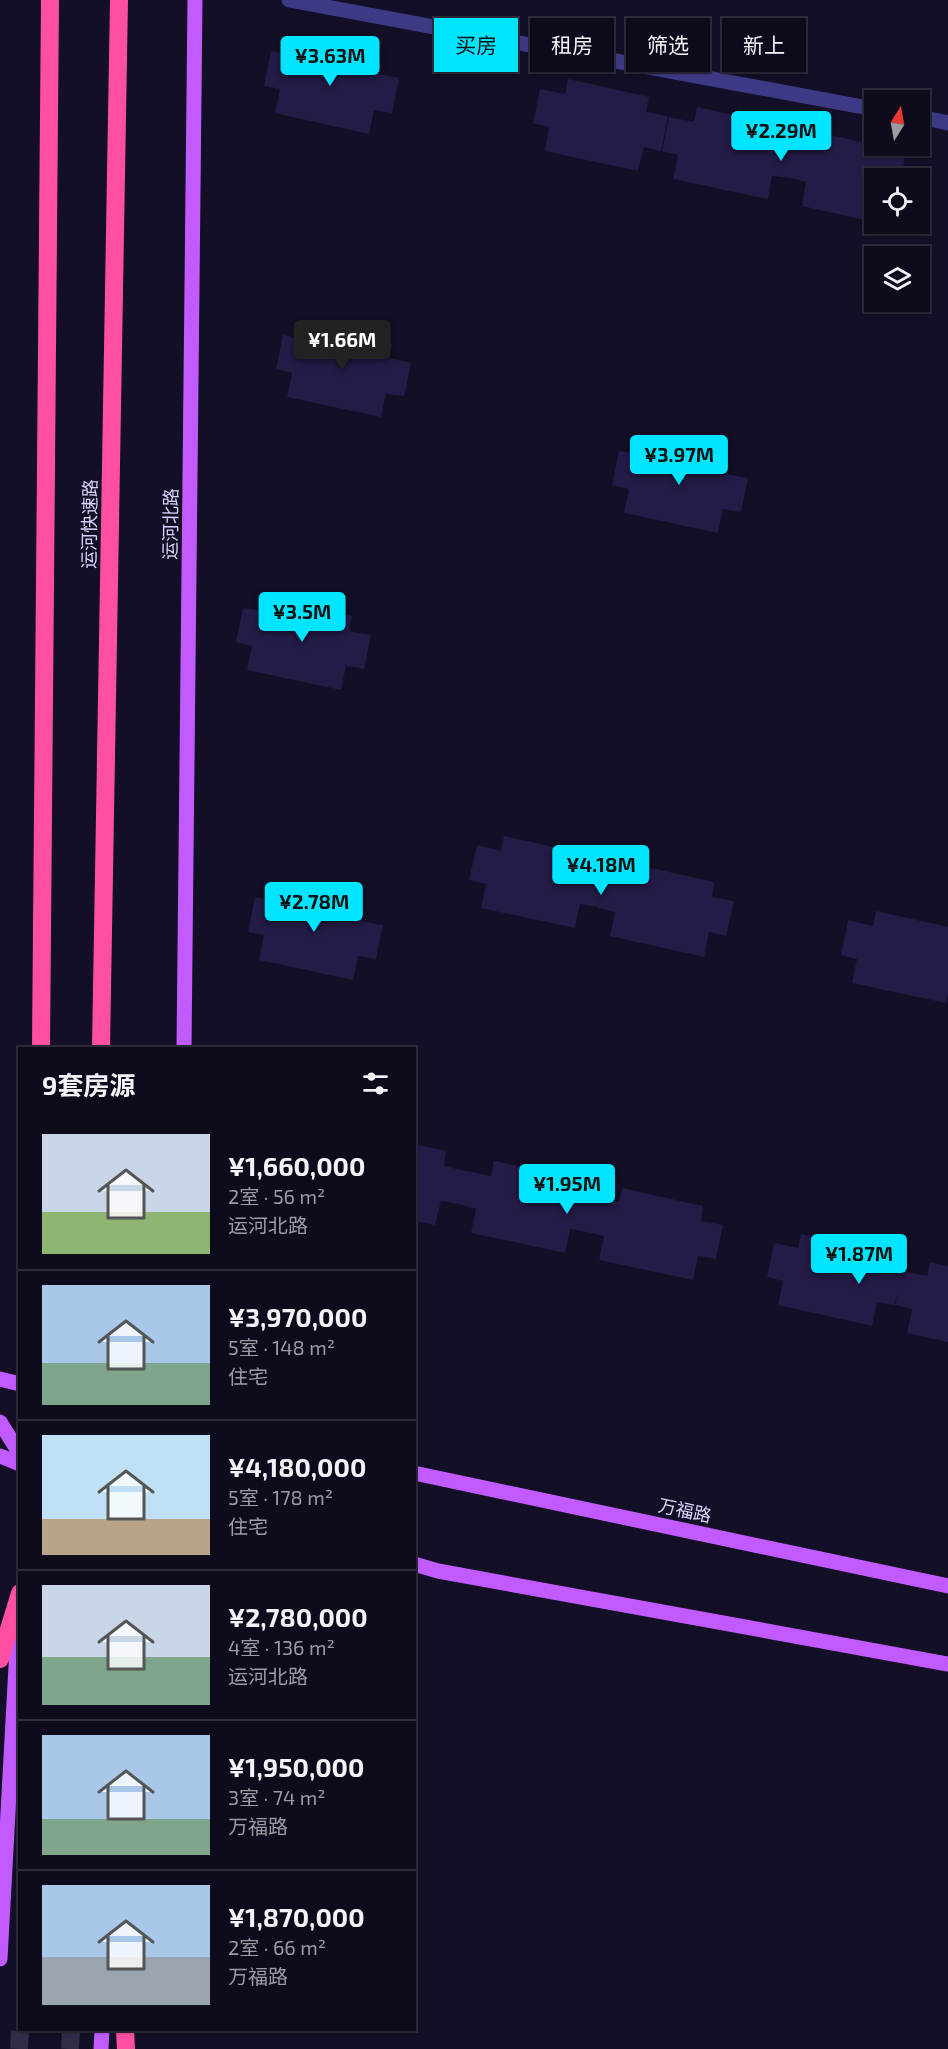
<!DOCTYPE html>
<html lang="zh">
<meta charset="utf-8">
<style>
body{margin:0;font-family:"Exo 2","Noto Sans SC",sans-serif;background:#1c1929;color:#f1f3f6;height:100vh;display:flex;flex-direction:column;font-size:22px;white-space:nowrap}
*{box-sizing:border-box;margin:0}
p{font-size:20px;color:#9b9ba3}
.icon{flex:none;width:33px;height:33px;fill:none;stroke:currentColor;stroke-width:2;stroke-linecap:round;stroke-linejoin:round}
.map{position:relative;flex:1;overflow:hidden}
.panel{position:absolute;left:18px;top:1047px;width:398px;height:984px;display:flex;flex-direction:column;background:#0e0b1c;border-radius:0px;box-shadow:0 2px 4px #0004,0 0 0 2px #2e2b3b}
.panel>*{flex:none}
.guide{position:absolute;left:434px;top:18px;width:424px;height:54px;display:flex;gap:12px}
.needle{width:39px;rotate:11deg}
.tools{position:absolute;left:864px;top:90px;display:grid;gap:12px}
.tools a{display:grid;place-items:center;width:66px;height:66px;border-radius:0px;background:#0e0b1c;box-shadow:0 2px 4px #0004,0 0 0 2px #2e2b3b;font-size:30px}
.price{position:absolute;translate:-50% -51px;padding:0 14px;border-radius:6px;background:#00e5ff;color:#111;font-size:20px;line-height:39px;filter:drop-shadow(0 2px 3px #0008)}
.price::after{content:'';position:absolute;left:50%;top:36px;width:18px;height:14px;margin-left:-9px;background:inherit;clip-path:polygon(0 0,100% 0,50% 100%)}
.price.on{background:#222;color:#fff}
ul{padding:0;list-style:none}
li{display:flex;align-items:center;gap:18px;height:150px;padding:0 24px}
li+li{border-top:2px solid #2e2b3b}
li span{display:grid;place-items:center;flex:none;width:168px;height:120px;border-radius:0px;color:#555}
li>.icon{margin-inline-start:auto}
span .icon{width:72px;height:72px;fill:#fffc;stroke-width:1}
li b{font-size:26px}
h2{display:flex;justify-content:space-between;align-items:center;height:72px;padding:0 24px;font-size:26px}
.chip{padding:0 21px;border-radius:0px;background:#0e0b1c;box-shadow:0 2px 4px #0004,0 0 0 2px #2e2b3b;font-size:21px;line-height:54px}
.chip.on{background:#00e5ff;color:#111}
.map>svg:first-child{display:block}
.building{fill:#241b47}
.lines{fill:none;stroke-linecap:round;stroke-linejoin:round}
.highway-tunnel{stroke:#312d47;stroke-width:18;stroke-dasharray:18 9;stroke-linecap:butt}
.minor{stroke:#3d3a85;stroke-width:15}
.major{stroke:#c25bff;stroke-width:15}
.highway{stroke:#ff4fa3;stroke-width:18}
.labels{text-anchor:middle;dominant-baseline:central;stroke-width:6;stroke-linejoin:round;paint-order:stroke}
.street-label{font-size:18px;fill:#d9d4ff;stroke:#130f26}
</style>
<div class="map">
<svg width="948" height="2049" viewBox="0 0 948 2049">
<rect width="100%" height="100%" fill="#130f26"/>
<path class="building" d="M 299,42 L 380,60 L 377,74 L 399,78 L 392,113 L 374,110 L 369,134 L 275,113 L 280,89 L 264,86 L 271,51 L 296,56 Z
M 568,79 L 649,97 L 646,112 L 668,116 L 661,151 L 644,147 L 638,171 L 545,151 L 549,127 L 533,123 L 540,89 L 565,94 Z
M 697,107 L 778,125 L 775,140 L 822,148 L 825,134 L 906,152 L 903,167 L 926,171 L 921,196 L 920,178 L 874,178 L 874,222 L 802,206 L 806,182 L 790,178 L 772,176 L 768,199 L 673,179 L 678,155 L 662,151 L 669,117 L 694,122 Z
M 310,326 L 392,344 L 389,358 L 411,363 L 404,396 L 386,394 L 381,417 L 287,397 L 292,373 L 276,369 L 283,335 L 308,340 Z
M 647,441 L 728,459 L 726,474 L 748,478 L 741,512 L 723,509 L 718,533 L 624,513 L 629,489 L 612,485 L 619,451 L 644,455 Z
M 270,598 L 352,616 L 349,631 L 371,635 L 364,669 L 346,666 L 341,690 L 247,670 L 252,646 L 236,642 L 243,608 L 267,612 Z
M 504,836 L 585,854 L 583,869 L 605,874 L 630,879 L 633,864 L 714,882 L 712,897 L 734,901 L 726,936 L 709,932 L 704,957 L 610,936 L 615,912 L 598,908 L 600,896 L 598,907 L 580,904 L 575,928 L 481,908 L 486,884 L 469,880 L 477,845 L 501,851 Z
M 282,888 L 363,906 L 361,921 L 383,925 L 376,959 L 358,956 L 353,980 L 259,960 L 264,935 L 248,932 L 255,897 L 279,902 Z
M 876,911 L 948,927 L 948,994 L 946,1003 L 852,983 L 857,959 L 841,955 L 848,920 L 873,926 Z
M 414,1144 L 446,1151 L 444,1166 L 466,1171 L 491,1176 L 494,1161 L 575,1179 L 573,1194 L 619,1202 L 622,1188 L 703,1206 L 701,1221 L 723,1225 L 716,1259 L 698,1256 L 693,1280 L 599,1260 L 604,1236 L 587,1232 L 570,1229 L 565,1253 L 471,1233 L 476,1209 L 459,1204 L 441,1201 L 435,1225 L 414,1221 Z
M 801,1234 L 883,1251 L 880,1266 L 927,1276 L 930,1262 L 948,1266 L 948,1342 L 907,1333 L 912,1309 L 895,1305 L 898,1293 L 894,1305 L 877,1302 L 872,1326 L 778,1305 L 783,1281 L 767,1277 L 774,1243 L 798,1248 Z"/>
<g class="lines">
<path class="highway-tunnel" d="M 19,2049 L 20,2030
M 70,2049 L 71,2030"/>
<path class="minor" d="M 289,0 L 874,109
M 920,117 L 948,123"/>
<path class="major" d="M 184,1048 L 195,0
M 0,1379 L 20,1384
M 0,1422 L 20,1454
M 0,1456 L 20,1464
M 414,1473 L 948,1586
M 414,1564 L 438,1571 L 948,1664
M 0,1959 L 19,1611
M 101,2049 L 102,2030"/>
<path class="highway" d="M 41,1048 L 50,0
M 101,1048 L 119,0
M 0,1659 L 20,1593
M 125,2030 L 126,2049"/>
</g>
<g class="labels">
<g class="street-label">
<text transform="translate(89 524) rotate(-89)">运河快速路</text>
<text transform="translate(170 524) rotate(-89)">运河北路</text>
<text transform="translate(685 1510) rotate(12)">万福路</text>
</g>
</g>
</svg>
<div class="tools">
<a><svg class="needle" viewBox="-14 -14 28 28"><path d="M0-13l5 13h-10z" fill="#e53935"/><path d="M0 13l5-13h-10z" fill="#9b9ba3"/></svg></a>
<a><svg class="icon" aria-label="locate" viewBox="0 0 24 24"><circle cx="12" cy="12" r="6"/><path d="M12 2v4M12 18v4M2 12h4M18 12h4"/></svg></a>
<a><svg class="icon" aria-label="layers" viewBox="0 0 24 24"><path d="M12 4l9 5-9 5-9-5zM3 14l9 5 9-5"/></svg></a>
</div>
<b class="price" style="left:330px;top:87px">¥3.63M</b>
<b class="price" style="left:781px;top:162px">¥2.29M</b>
<b class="price on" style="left:342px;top:371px">¥1.66M</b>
<b class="price" style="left:679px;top:486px">¥3.97M</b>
<b class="price" style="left:302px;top:643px">¥3.5M</b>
<b class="price" style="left:601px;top:896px">¥4.18M</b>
<b class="price" style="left:314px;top:933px">¥2.78M</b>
<b class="price" style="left:567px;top:1215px">¥1.95M</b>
<b class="price" style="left:859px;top:1285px">¥1.87M</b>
<div class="guide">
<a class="chip on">买房</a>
<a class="chip">租房</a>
<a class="chip">筛选</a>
<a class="chip">新上</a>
</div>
<section class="panel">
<h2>9套房源<svg class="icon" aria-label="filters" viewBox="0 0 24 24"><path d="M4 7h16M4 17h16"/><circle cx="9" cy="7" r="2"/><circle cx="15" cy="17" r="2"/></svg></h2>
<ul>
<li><span style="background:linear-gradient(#c9d6e8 65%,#8fb573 0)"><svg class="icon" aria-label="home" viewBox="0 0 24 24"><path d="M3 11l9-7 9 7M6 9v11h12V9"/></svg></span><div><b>¥1,660,000</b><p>2室 · 56 m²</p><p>运河北路</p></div></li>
<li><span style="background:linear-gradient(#a9c7e8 65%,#7fa58c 0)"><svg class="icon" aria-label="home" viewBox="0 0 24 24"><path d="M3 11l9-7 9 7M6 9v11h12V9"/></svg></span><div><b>¥3,970,000</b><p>5室 · 148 m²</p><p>住宅</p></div></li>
<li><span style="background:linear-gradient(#bfe0f5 70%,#b9a48a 0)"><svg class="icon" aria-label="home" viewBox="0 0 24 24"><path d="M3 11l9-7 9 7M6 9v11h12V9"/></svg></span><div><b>¥4,180,000</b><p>5室 · 178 m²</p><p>住宅</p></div></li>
<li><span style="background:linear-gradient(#c9d6e8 60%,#7fa58c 0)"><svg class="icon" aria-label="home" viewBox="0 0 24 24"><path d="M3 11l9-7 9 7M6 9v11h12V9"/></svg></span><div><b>¥2,780,000</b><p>4室 · 136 m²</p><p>运河北路</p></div></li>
<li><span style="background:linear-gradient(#a9c7e8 70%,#7fa58c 0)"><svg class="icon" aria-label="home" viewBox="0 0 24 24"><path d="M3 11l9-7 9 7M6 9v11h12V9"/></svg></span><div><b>¥1,950,000</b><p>3室 · 74 m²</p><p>万福路</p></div></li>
<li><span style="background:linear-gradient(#a9c7e8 60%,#9aa5b1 0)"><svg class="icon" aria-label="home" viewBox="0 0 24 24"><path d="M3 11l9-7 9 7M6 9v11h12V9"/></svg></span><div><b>¥1,870,000</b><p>2室 · 66 m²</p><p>万福路</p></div></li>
</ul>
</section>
</div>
